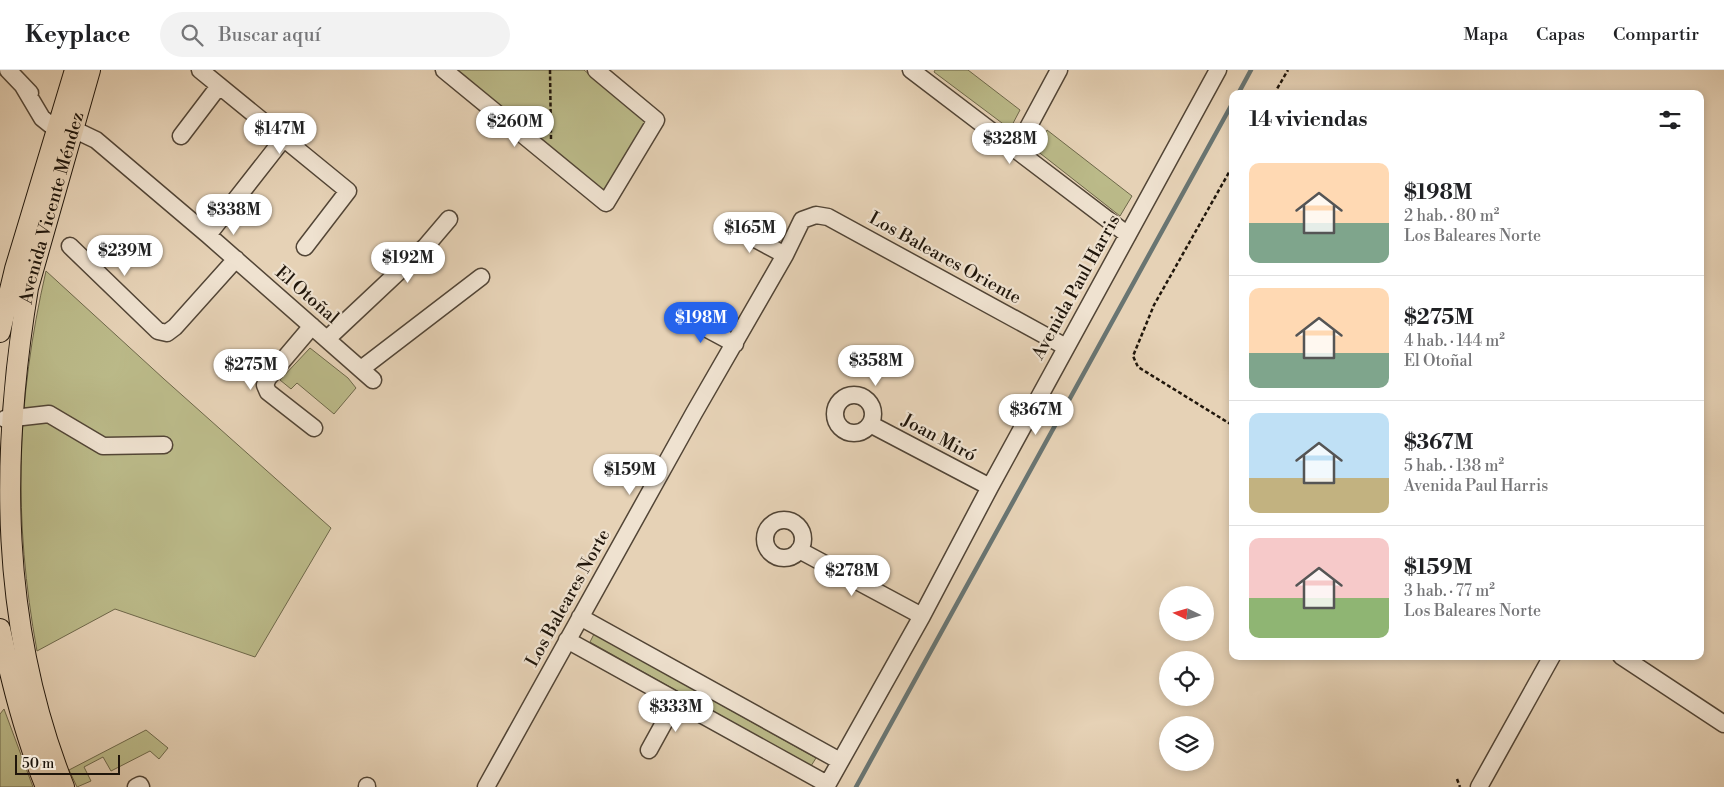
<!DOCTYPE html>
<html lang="es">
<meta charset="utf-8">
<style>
body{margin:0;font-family:"Libre Bodoni",serif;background:#f2f2f2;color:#202124;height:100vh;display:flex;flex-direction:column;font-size:19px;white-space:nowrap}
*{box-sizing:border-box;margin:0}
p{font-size:16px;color:#757577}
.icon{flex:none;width:28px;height:28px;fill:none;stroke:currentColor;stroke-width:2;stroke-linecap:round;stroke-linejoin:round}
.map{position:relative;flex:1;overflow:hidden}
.sheet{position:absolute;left:1229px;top:20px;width:475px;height:570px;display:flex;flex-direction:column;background:#fff;border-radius:10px;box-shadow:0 2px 8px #0003}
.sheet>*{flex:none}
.needle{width:32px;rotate:275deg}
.fabs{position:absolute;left:1159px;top:516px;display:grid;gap:10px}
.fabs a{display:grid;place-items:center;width:55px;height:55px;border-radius:50%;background:#fff;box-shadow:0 2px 8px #0003;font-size:25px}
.scale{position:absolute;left:15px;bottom:12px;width:105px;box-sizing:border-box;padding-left:5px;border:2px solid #20160b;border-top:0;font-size:14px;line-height:18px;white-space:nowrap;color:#20160b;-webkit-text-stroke:4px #efe2d0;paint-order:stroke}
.price{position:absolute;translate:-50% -42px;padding:0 11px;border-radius:18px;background:#fff;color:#222;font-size:16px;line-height:32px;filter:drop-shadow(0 1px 2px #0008)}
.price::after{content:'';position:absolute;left:50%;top:30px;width:15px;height:11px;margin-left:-8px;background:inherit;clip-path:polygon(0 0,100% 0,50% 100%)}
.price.current{background:#2563eb;color:#fff}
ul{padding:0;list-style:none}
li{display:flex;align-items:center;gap:15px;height:125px;padding:0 20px}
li+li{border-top:1px solid #e0e0e0}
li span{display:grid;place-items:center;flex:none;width:140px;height:100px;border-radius:10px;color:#555}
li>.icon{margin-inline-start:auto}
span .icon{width:60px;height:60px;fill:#fffc;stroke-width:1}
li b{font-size:21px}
h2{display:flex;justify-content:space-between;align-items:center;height:60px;padding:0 20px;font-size:21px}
header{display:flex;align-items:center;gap:30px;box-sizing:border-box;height:70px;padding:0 25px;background:#fff;border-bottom:1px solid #e0e0e0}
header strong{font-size:24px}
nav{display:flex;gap:28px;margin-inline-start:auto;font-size:18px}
.search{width:350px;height:45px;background:#f2f2f2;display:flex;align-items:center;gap:12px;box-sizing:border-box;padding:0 18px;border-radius:28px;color:#757577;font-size:19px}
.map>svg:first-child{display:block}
.green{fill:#bbba89;stroke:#6e684a}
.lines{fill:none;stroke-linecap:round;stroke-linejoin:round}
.stream{stroke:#697572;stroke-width:4.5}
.minor-casing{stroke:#524536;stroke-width:19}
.major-casing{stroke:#20160b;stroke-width:22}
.path{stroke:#20160b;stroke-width:2.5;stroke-dasharray:4 2.5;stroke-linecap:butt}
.minor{stroke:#efe2d0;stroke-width:16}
.major{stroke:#e6d2b6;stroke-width:20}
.labels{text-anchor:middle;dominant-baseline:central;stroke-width:4.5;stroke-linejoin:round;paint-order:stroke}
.street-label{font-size:18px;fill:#20160b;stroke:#efe2d0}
</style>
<header>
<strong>Keyplace</strong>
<div class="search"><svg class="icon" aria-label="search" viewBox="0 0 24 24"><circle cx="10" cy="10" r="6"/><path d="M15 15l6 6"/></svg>Buscar aquí</div>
<nav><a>Mapa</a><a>Capas</a><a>Compartir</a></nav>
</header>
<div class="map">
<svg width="1724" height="717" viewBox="0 0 1724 717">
<rect width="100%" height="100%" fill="#e6d2b6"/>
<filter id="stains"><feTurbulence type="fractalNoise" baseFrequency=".004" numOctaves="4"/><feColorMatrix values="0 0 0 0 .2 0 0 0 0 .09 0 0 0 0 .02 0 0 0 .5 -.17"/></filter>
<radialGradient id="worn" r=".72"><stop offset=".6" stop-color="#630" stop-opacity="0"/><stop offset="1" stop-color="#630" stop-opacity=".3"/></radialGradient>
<path class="green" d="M 456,0 L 584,0 L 646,51 L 605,122 Z
M 935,0 L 968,0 L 1020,40 L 1010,59 L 934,2 Z
M 1047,60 L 1132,126 L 1120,146 L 1036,80 Z
M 46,201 L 164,309 L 331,458 L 255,587 L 115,539 L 37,581 C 13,450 16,331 46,201 Z
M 310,278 L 348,308 L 356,318 L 334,344 L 297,313 L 291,319 L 280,310 Z
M 594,564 L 816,688 L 811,696 L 590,572 Z
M 4,639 L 33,717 L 0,717 L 0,644 Z
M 146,660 L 168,678 L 159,689 L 150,681 L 111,701 L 103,687 L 84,697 L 91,711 L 77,717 L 69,700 Z"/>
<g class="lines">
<path class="stream" d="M 1238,24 L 1251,0
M 856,717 L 1232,34"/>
<g class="minor-casing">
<path id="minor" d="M 8,0 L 30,23
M 200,0 L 348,121 L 305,177
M 444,0 L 606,133 L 656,50 L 596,0
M 911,0 L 1128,165
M 23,16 L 42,48 L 57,60 L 73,59 L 96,70 L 208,165 L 373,310
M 181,66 L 219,16
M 1016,80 L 1059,0
M 731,156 L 785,185
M 208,165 L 284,68
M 70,176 L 158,261 L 167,263 L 175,257 L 236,189
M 683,246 L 735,274
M 312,256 L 268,308 L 265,315 L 268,322 L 314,358
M 327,269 L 426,176 L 449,149
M 361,299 L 481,207
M835 344a19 19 0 1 1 38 0a19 19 0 1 1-38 0Z
M 5,349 L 49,344 L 103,376 L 164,375
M 870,354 L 990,417
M765 469a19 19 0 1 1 38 0a19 19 0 1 1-38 0Z
M 799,480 L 922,546
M 580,547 L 840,691
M 567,570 L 827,714
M 1621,586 L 1724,654
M 649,680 L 676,631
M 136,717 L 140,715 L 141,717
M 367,717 L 367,716
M 486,717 L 694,343 L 785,185 L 802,150 L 816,145 L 828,147 L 1066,277
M 826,717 L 922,546 L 990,417 L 1218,0
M 1479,717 L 1552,586"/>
</g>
<g class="major-casing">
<g id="major">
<path d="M 0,262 L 15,199 L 75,0"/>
<path d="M 0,559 C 12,613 25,666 46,717"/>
<path id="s1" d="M 64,717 C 0,556 0,387 28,218 L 90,0"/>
</g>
</g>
<path class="path" d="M 550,0 L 551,69
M 1274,24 L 1288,0
M 1232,97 L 1154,235 L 1133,286 L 1138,297 L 1232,355
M 1457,709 L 1460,717"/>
<use href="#minor" class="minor"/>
<use href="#major" class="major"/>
</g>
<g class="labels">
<g class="street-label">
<text stroke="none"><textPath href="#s1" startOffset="590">Avenida Vicente Méndez</textPath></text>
<text transform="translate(945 188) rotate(29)">Los Baleares Oriente</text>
<text transform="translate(1076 217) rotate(-61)">Avenida Paul Harris</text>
<text transform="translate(307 225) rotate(41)">El Otoñal</text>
<text transform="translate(939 368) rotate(28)">Joan Miró</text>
<text transform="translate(568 528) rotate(-61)">Los Baleares Norte</text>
</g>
</g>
<rect width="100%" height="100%" filter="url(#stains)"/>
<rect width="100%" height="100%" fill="url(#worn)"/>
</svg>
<div class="fabs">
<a><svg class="needle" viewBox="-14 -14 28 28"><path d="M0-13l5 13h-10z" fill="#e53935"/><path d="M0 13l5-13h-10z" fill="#757577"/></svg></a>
<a><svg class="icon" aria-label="locate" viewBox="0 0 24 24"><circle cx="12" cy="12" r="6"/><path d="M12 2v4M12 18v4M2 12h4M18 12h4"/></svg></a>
<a><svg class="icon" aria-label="layers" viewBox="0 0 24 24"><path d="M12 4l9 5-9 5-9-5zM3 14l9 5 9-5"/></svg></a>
</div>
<div class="scale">50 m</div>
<b class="price" style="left:515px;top:78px">$260M</b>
<b class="price" style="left:280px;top:85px">$147M</b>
<b class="price" style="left:1010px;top:95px">$328M</b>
<b class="price" style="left:234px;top:166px">$338M</b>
<b class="price" style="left:750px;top:184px">$165M</b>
<b class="price" style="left:125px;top:207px">$239M</b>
<b class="price" style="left:408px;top:214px">$192M</b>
<b class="price current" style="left:701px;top:274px">$198M</b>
<b class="price" style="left:876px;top:317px">$358M</b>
<b class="price" style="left:251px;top:321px">$275M</b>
<b class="price" style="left:1036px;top:366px">$367M</b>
<b class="price" style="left:630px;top:426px">$159M</b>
<b class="price" style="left:852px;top:527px">$278M</b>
<b class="price" style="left:676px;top:663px">$333M</b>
<section class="sheet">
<h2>14 viviendas<svg class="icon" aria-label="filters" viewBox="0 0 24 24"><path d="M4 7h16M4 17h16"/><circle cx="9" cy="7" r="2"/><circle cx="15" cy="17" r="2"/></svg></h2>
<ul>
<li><span style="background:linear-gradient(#ffd9b3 60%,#7fa58c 0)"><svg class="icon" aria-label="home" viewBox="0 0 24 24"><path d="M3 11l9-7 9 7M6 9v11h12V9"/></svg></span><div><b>$198M</b><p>2 hab. · 80 m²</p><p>Los Baleares Norte</p></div></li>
<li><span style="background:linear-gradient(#ffd9b3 65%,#7fa58c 0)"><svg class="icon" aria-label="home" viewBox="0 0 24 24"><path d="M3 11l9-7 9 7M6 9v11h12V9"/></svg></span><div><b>$275M</b><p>4 hab. · 144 m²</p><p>El Otoñal</p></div></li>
<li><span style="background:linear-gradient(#bfe0f5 65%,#c2b280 0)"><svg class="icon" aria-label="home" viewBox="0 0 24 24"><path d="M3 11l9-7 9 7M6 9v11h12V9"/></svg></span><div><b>$367M</b><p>5 hab. · 138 m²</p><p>Avenida Paul Harris</p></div></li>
<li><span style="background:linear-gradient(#f6c9c9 60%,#8fb573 0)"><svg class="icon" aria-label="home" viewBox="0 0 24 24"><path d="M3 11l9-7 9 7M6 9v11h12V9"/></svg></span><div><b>$159M</b><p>3 hab. · 77 m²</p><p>Los Baleares Norte</p></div></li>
</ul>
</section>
</div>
